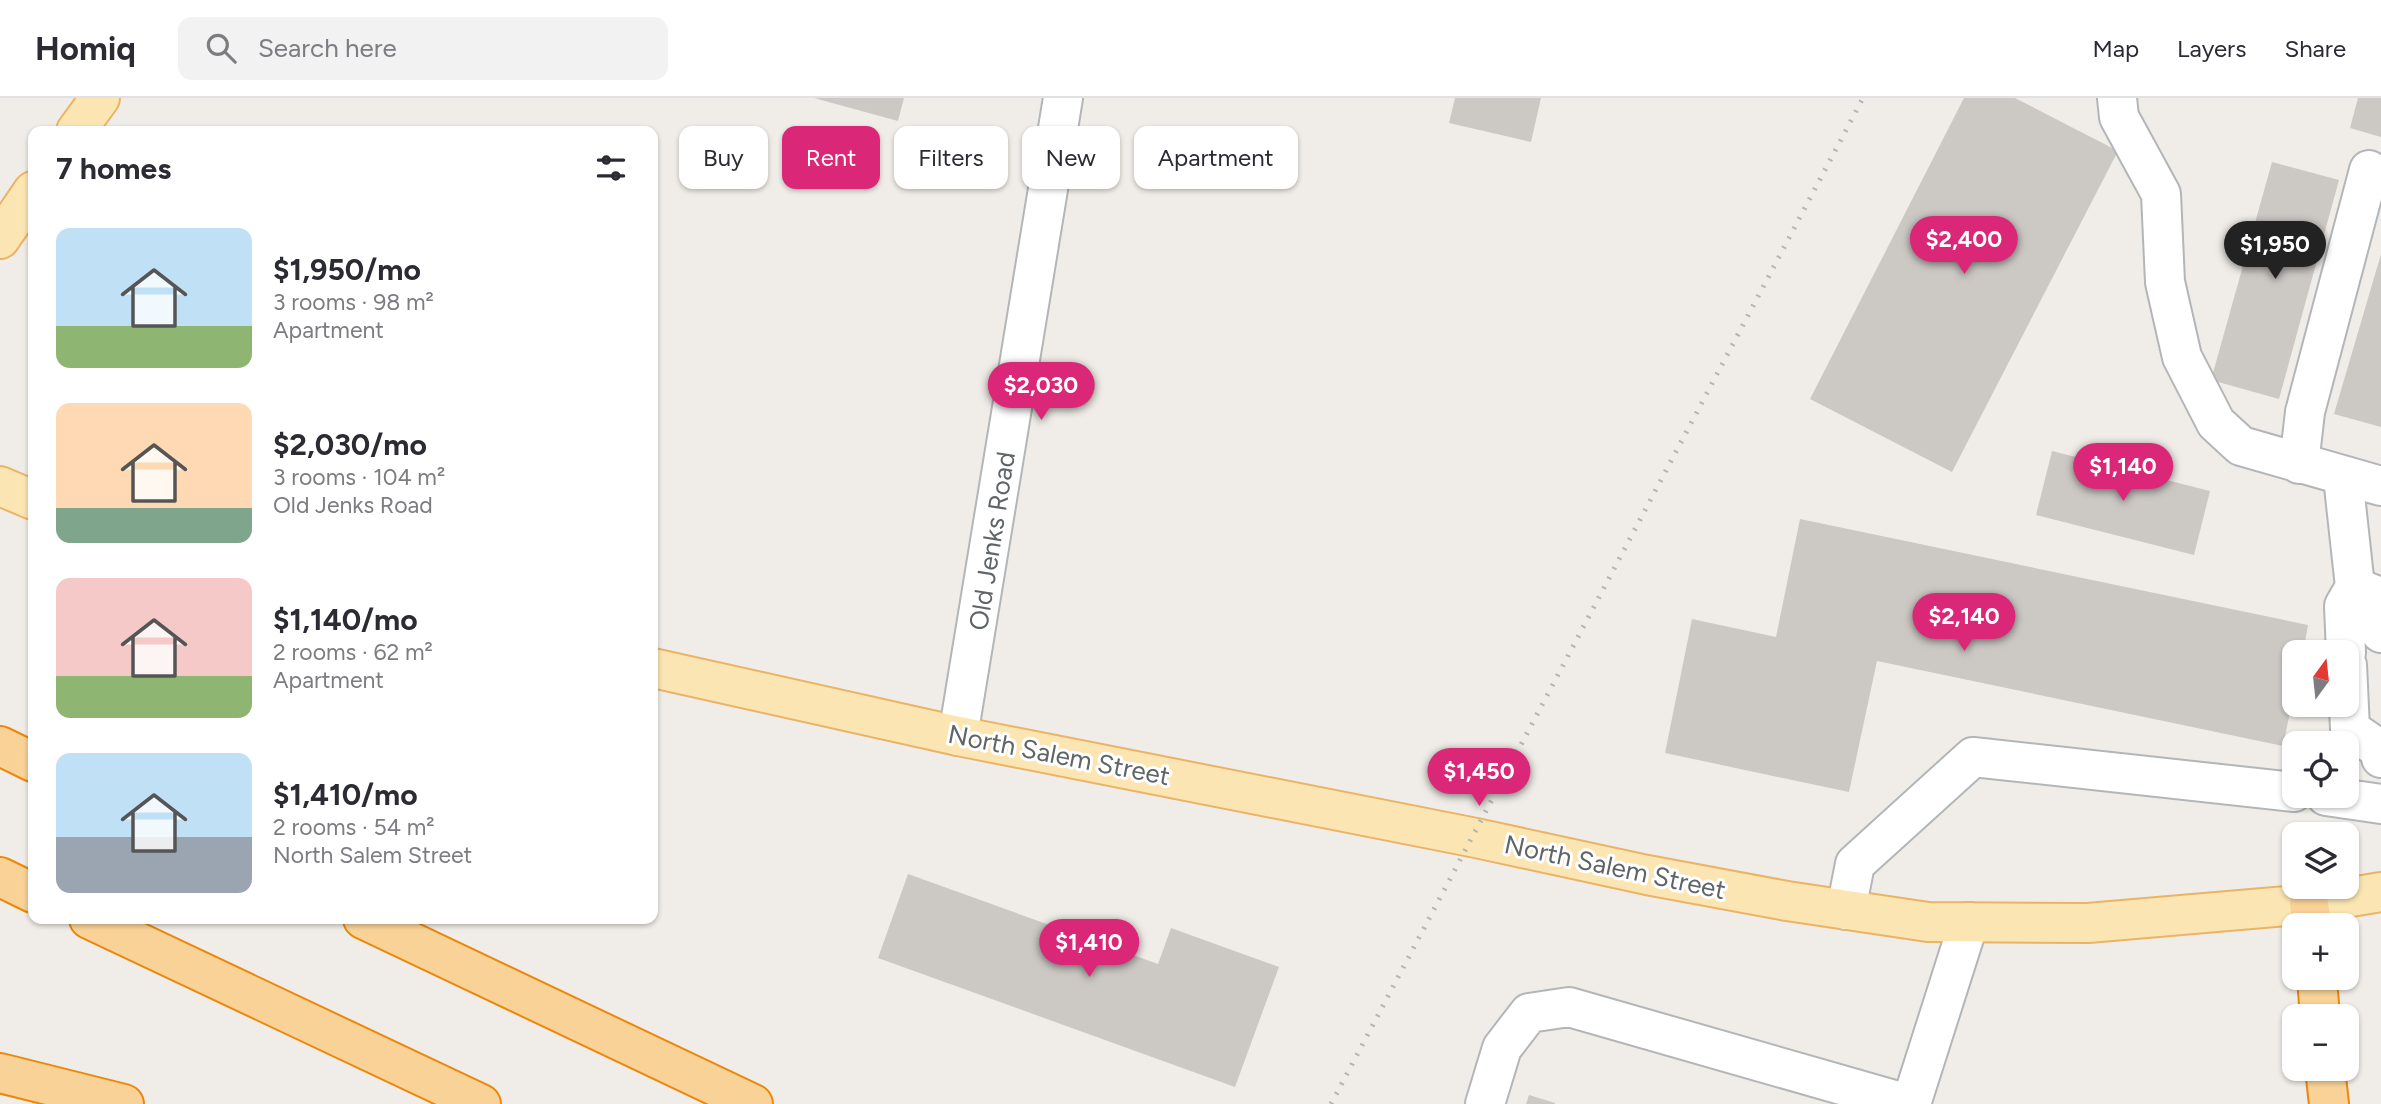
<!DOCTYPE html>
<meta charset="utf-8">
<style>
body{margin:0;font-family:Figtree,sans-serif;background:#f2f2f3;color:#2b2b33;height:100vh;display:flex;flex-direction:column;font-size:26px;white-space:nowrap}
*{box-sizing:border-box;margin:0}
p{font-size:23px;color:#7c7c81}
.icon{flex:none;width:38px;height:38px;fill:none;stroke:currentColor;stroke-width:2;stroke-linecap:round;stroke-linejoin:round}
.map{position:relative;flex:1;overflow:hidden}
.details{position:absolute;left:28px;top:28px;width:630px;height:798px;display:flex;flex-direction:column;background:#fff;border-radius:14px;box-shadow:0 2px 5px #0004}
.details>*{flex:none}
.banner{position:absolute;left:679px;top:28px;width:665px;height:63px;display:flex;gap:14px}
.needle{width:46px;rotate:15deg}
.tools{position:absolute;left:2282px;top:542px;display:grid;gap:14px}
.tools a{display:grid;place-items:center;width:77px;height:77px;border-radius:14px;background:#fff;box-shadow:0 2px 5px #0004;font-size:35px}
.price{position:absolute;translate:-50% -60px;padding:0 16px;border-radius:24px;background:#db2777;color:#fff;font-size:23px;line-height:46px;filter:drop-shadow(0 2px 4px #0008)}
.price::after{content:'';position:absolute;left:50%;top:42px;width:21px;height:16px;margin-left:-10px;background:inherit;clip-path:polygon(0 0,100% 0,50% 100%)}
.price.current{background:#222;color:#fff}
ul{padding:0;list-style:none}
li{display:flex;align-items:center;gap:21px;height:175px;padding:0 28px}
li span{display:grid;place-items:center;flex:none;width:196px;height:140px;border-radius:14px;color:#555}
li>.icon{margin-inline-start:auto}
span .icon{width:84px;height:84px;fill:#fffc;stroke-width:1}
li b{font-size:30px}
h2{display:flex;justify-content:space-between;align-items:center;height:84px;padding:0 28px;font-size:30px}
.tag{padding:0 24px;border-radius:14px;background:#fff;box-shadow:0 2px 5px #0004;font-size:24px;line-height:63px}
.tag.current{background:#db2777;color:#fff}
header{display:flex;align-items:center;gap:42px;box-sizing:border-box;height:98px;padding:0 35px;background:#fff;border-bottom:2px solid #e1e1e2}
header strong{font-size:33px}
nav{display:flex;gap:38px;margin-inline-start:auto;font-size:24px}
.search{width:490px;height:63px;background:#f2f2f3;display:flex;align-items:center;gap:18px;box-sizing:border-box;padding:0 24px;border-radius:14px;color:#7c7c81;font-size:26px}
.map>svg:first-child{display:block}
.building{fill:#ccc8c4}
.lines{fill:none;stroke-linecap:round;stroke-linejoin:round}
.minor-casing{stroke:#b3b6b9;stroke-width:42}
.major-casing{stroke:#ebb366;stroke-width:42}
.highway-casing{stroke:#ed870b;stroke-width:42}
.minor{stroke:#fff;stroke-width:38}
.major{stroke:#fbe5b2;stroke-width:38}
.highway{stroke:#f8d297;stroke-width:38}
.rail{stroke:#b4b5b5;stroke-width:5;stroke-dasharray:2 9;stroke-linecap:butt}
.labels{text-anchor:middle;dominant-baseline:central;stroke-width:6;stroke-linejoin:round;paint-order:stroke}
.street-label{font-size:26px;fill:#5f6467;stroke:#fff}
</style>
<header>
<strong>Homiq</strong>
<div class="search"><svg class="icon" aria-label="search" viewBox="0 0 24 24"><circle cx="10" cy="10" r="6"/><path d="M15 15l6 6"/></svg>Search here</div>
<nav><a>Map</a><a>Layers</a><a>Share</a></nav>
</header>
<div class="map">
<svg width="2381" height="1006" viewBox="0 0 2381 1006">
<rect width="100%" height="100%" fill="#f0ede8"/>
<path class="building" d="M 814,0 L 904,0 L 898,23 Z
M 1455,0 L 1541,0 L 1531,44 L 1449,25 Z
M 1964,0 L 2015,0 L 2118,53 L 1952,374 L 1810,301 Z
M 2358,0 L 2381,0 L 2381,39 L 2350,30 Z
M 2272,64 L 2339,82 L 2279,301 L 2211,282 Z
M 2381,156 L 2381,329 L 2334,316 Z
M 2052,353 L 2210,393 L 2194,457 L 2036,417 Z
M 1800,421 L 2308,527 L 2303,555 L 2294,555 L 2294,595 L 2283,648 L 1877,563 L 1849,694 L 1665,655 L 1692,521 L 1776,539 Z
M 908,776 L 1158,866 L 1171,830 L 1279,869 L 1235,989 L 878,860 Z
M 1529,997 L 1555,1005 L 1555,1006 L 1526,1006 Z"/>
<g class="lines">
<g class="minor-casing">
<path id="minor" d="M 2117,0 L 2119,19 L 2161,96 L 2165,184 L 2182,259 L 2216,325 L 2241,348 L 2381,388
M 2299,366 L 2305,314 L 2369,72
M 2343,379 L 2355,489
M 2346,555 L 2344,508 L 2355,489 L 2375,497 L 2381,535
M 2347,567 L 2350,631 L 2379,651 L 2381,660
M 958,638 L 1063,0
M 2326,698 L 2381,706
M 1846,812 L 1855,766 L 1973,659 L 2294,694
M 1485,1006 L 1502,950 L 1529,915 L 1569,909 L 1908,1006
M 1911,1006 L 1969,824"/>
</g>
<g class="major-casing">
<path id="major" d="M 76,33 L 100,0
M 0,141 L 33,93
M 0,388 L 33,402
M 653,570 L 958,638 L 1476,740 L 1647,777 L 1787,803 L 1928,824 L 2088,825 L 2309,806 L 2381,794"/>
</g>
<g class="highway-casing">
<path id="highway" d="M 0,648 L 33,664
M 0,779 L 33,795
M 2309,806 L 2312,828
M 89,821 L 481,1006
M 363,821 L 753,1006
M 2317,880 L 2320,919
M 2325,971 L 2329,1006
M 0,975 L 124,1006"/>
</g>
<use href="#minor" class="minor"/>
<use href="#major" class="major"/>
<use href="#highway" class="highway"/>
<path class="rail" d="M 1331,1006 L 1863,0"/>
</g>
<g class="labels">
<g class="street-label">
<text transform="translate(992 443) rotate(-81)">Old Jenks Road</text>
<text transform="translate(1059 657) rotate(11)">North Salem Street</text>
<text transform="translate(1615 769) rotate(12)">North Salem Street</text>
</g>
</g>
</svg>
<div class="tools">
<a><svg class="needle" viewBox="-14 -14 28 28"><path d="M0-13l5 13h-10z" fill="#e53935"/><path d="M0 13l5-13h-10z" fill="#7c7c81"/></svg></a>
<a><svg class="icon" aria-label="locate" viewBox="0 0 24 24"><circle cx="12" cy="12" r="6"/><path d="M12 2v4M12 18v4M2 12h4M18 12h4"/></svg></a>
<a><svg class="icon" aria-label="layers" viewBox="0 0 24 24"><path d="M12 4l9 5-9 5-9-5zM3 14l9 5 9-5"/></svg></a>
<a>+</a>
<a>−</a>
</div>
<b class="price" style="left:1964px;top:178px">$2,400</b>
<b class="price current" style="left:2275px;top:183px">$1,950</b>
<b class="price" style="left:1041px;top:324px">$2,030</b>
<b class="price" style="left:2123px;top:405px">$1,140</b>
<b class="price" style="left:1964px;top:555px">$2,140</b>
<b class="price" style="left:1479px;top:710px">$1,450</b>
<b class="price" style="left:1089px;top:881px">$1,410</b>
<div class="banner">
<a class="tag">Buy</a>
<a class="tag current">Rent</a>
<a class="tag">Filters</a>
<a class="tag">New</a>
<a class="tag">Apartment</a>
</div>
<section class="details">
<h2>7 homes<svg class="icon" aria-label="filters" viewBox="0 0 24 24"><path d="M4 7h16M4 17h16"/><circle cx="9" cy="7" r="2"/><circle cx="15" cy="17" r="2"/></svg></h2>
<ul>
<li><span style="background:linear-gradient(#bfe0f5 70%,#8fb573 0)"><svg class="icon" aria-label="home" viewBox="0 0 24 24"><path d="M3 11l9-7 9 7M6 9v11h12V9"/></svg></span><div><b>$1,950/mo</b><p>3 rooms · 98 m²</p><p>Apartment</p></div></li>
<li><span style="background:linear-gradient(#ffd9b3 75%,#7fa58c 0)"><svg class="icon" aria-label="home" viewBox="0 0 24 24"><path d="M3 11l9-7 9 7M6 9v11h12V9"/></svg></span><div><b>$2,030/mo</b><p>3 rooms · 104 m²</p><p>Old Jenks Road</p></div></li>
<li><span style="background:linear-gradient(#f6c9c9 70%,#8fb573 0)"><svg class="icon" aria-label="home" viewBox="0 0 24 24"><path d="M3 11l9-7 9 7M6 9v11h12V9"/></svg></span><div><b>$1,140/mo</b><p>2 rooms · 62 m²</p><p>Apartment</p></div></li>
<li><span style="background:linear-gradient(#bfe0f5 60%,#9aa5b1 0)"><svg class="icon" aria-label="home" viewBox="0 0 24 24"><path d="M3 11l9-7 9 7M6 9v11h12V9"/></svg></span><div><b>$1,410/mo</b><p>2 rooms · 54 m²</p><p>North Salem Street</p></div></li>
</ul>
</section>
</div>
